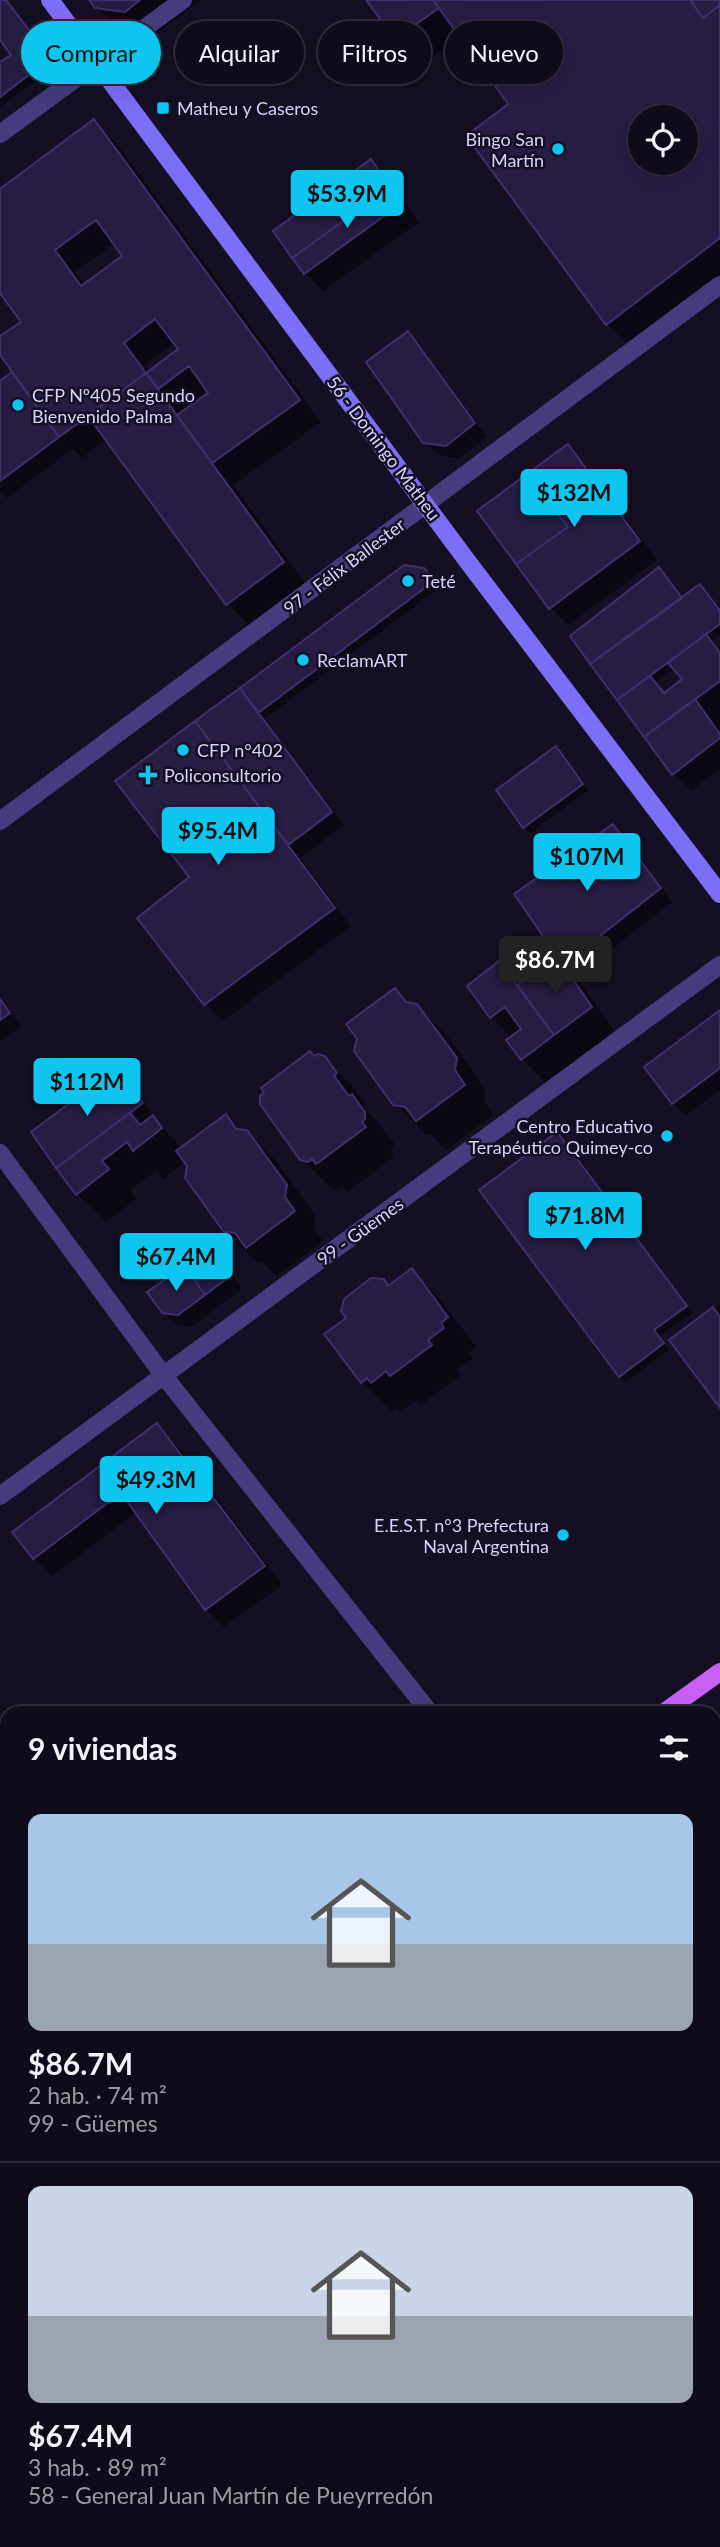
<!DOCTYPE html>
<html lang="es">
<meta charset="utf-8">
<style>
body{margin:0;font-family:Lato,sans-serif;background:#181423;color:#f1f3f6;height:100vh;display:flex;flex-direction:column;font-size:26px;white-space:nowrap}
*{box-sizing:border-box;margin:0}
p{font-size:23px;color:#9b9ba2}
.icon{flex:none;width:38px;height:38px;fill:none;stroke:currentColor;stroke-width:2;stroke-linecap:round;stroke-linejoin:round}
.map{position:relative;flex:1;overflow:hidden}
.panel{position:absolute;left:0px;top:1706px;width:721px;height:842px;display:flex;flex-direction:column;background:#0f0b1a;border-radius:21px 21px 0 0;box-shadow:0 7px 28px #0002,0 0 0 2px #2f2b39}
.panel>*{flex:none}
.banner{position:absolute;left:21px;top:21px;width:679px;height:63px;display:flex;gap:14px}
.fabs{position:absolute;left:628px;top:105px;display:grid;gap:14px}
.fabs a{display:grid;place-items:center;width:70px;height:70px;border-radius:50%;background:#0f0b1a;box-shadow:0 7px 28px #0002,0 0 0 2px #2f2b39;font-size:35px}
.price{position:absolute;translate:-50% -60px;padding:0 16px;border-radius:7px;background:#0dc5ee;color:#111;font-size:23px;line-height:46px;filter:drop-shadow(0 2px 4px #0008)}
.price::after{content:'';position:absolute;left:50%;top:42px;width:21px;height:16px;margin-left:-10px;background:inherit;clip-path:polygon(0 0,100% 0,50% 100%)}
.price.current{background:#222;color:#fff}
ul{padding:0;list-style:none}
li{display:grid;align-content:center;gap:14px;height:371px;padding:0 28px}
li+li{border-top:2px solid #2f2b39}
li span{display:grid;place-items:center;height:217px;border-radius:14px;color:#555}
li>.icon{margin-inline-start:auto}
span .icon{width:126px;height:126px;fill:#fffc;stroke-width:1}
li b{font-size:30px}
h2{display:flex;justify-content:space-between;align-items:center;height:84px;padding:0 28px;font-size:30px}
.chip{padding:0 24px;border-radius:32px;background:#0f0b1a;box-shadow:0 7px 28px #0002,0 0 0 2px #2f2b39;font-size:24px;line-height:63px}
.chip.current{background:#0dc5ee;color:#111}
.map>svg:first-child{display:block}
.shadow{fill:#0007;fill-rule:evenodd}
.building{fill:#271c42;stroke:#402f6c;stroke-width:2;fill-rule:evenodd}
.lines{fill:none;stroke-linecap:round;stroke-linejoin:round}
.street{stroke:#443c7e;stroke-width:18}
.secondary{stroke:#7d6ef7;stroke-width:18}
.primary{stroke:#ca5ff6;stroke-width:18}
.poi-dot{fill:#0dc5ee;stroke:#140f22;stroke-width:2.5}
.labels{text-anchor:middle;dominant-baseline:central;stroke-width:5;stroke-linejoin:round;paint-order:stroke}
.poi-label{font-size:18px;fill:#dad2fd;stroke:#140f22;text-anchor:start}
.street-label{font-size:18px;fill:#dad2fd;stroke:#140f22}
</style>
<div class="map">
<svg width="720" height="2547" viewBox="0 0 720 2547">
<rect width="100%" height="100%" fill="#140f22"/>
<path class="shadow" d="M 0,0 L 6,0 L 46,54 L 43,76 L 0,107 L 0,65 L 13,55 L 0,38 Z
M 92,0 L 201,0 L 152,37 L 123,34 Z
M 369,0 L 720,0 L 720,277 L 629,346 L 607,324 L 511,104 L 461,37 L 422,64 L 396,38 ZM 640,117 L 686,117 L 686,163 L 640,163 Z
M 94,121 L 116,143 L 321,422 L 233,485 L 309,589 L 253,630 L 227,603 L 107,439 L 82,458 L 73,449 L 7,498 L 0,491 L 0,383 L 14,372 L 0,352 L 0,338 L 24,323 L 0,290 L 0,191 ZM 115,243 L 124,257 L 85,286 L 75,272 ZM 175,342 L 180,349 L 150,372 L 145,365 ZM 208,390 L 211,393 L 182,414 L 179,411 Z
M 371,162 L 383,174 L 419,222 L 323,291 L 305,273 Z
M 408,334 L 420,346 L 487,437 L 459,458 L 438,455 L 424,442 Z
M 568,446 L 586,464 L 657,560 L 568,625 L 550,607 Z
M 404,567 L 430,576 L 439,588 L 264,719 L 344,825 L 300,858 L 351,926 L 223,1021 L 205,1003 L 192,877 L 118,781 Z
M 659,570 L 684,598 L 720,612 L 720,635 L 711,641 L 720,650 L 720,769 L 691,791 L 673,773 L 572,637 ZM 675,668 L 684,680 L 666,694 L 655,683 Z
M 556,748 L 588,790 L 530,833 L 524,827 Z
M 613,826 L 626,838 L 672,902 L 576,977 L 617,1034 L 551,1088 L 522,1059 L 512,1038 L 492,1017 L 469,986 L 499,964 L 520,985 L 556,958 Z
M 395,990 L 409,1005 L 417,1005 L 447,1035 L 485,1089 L 484,1101 L 493,1115 L 446,1150 L 432,1135 L 425,1134 L 395,1104 Z
M 0,998 L 21,1026 L 0,1041 Z
M 720,1012 L 720,1090 L 686,1115 L 673,1103 Z
M 315,1057 L 324,1057 L 354,1088 L 365,1104 L 362,1106 L 381,1126 L 394,1143 L 394,1149 L 390,1152 L 394,1157 L 347,1192 L 342,1187 L 338,1191 L 332,1189 L 302,1159 Z
M 118,1070 L 131,1082 L 154,1116 L 153,1118 L 183,1149 L 226,1117 L 240,1131 L 247,1132 L 277,1162 L 316,1216 L 314,1228 L 323,1241 L 277,1276 L 262,1262 L 255,1261 L 225,1231 L 185,1161 L 163,1179 L 156,1171 L 130,1190 L 136,1199 L 106,1223 L 78,1194 L 33,1132 Z
M 562,1141 L 692,1313 L 659,1337 L 669,1350 L 626,1382 L 620,1376 Z
M 210,1249 L 223,1261 L 242,1289 L 191,1327 L 177,1325 L 163,1312 Z
M 412,1271 L 441,1300 L 476,1347 L 469,1353 L 473,1358 L 457,1370 L 461,1375 L 421,1405 L 416,1400 L 401,1411 L 397,1407 L 392,1411 L 362,1382 L 349,1318 L 383,1281 L 390,1288 Z
M 720,1304 L 720,1405 L 672,1340 Z
M 157,1426 L 175,1443 L 282,1585 L 224,1627 L 206,1609 L 137,1512 L 52,1576 L 34,1558 Z
M 714,1885 L 720,1893 L 720,2006 L 714,2000 Z
M 0,1935 L 7,1944 L 7,2139 L 0,2144 Z
M 714,2159 L 720,2167 L 720,2268 L 714,2272 Z"/>
<path class="building" d="M 0,0 L 6,0 L 41,46 L 37,69 L 0,97 L 0,62 L 11,55 L 0,40 Z
M 89,0 L 140,0 L 125,12 L 95,8 Z
M 366,0 L 433,0 L 439,8 L 395,39 Z
M 433,0 L 690,0 L 703,18 L 720,5 L 720,238 L 606,325 L 466,136 L 508,104 ZM 640,117 L 686,117 L 686,163 L 640,163 Z
M 690,0 L 720,0 L 720,5 L 703,18 Z
M 94,119 L 300,400 L 212,463 L 177,415 L 208,393 L 189,366 L 158,389 L 146,373 L 59,437 L 0,355 L 0,336 L 21,322 L 0,293 L 0,189 ZM 96,220 L 122,256 L 81,286 L 55,250 ZM 155,319 L 178,349 L 146,373 L 124,343 Z
M 371,159 L 390,187 L 292,258 L 273,231 Z
M 390,187 L 402,203 L 304,274 L 292,258 Z
M 408,331 L 475,423 L 446,446 L 423,443 L 366,362 Z
M 12,372 L 59,437 L 0,481 L 0,381 Z
M 146,373 L 284,562 L 226,605 L 88,416 Z
M 568,444 L 640,541 L 549,609 L 516,564 L 568,527 L 527,474 Z
M 527,474 L 568,527 L 516,564 L 477,511 Z
M 404,565 L 424,568 L 434,581 L 258,713 L 240,688 Z
M 659,567 L 682,598 L 590,664 L 570,636 Z
M 700,584 L 720,611 L 720,624 L 617,700 L 590,664 Z
M 706,634 L 720,653 L 720,681 L 644,737 L 617,700 L 650,676 L 664,693 L 682,679 L 668,663 Z
M 240,688 L 332,812 L 288,845 L 195,721 Z
M 695,699 L 720,734 L 720,738 L 672,775 L 644,737 Z
M 195,721 L 335,908 L 204,1005 L 137,918 L 189,877 L 115,781 Z
M 556,746 L 583,784 L 523,828 L 496,790 Z
M 613,824 L 661,888 L 563,965 L 514,894 Z
M 557,956 L 592,1007 L 554,1035 L 517,985 Z
M 499,961 L 554,1035 L 521,1060 L 506,1040 L 521,1029 L 505,1007 L 490,1018 L 467,986 Z
M 395,988 L 406,1002 L 417,1004 L 457,1058 L 455,1070 L 465,1085 L 416,1121 L 405,1107 L 393,1105 L 354,1051 L 357,1039 L 346,1024 Z
M 0,999 L 10,1013 L 0,1020 Z
M 720,1010 L 720,1068 L 672,1104 L 644,1067 Z
M 310,1051 L 314,1056 L 318,1054 L 325,1056 L 337,1073 L 334,1076 L 349,1096 L 352,1094 L 365,1112 L 365,1119 L 362,1122 L 366,1127 L 316,1164 L 312,1159 L 308,1162 L 300,1160 L 260,1104 L 260,1096 L 264,1093 L 261,1088 Z
M 118,1067 L 143,1103 L 56,1168 L 31,1132 Z
M 130,1113 L 140,1125 L 153,1115 L 162,1128 L 133,1151 L 127,1142 L 102,1161 L 109,1169 L 76,1195 L 56,1168 Z
M 226,1114 L 236,1129 L 247,1130 L 287,1185 L 285,1197 L 295,1211 L 246,1248 L 235,1233 L 224,1232 L 185,1178 L 187,1166 L 176,1151 Z
M 557,1132 L 687,1306 L 654,1330 L 664,1343 L 619,1377 L 479,1190 Z
M 210,1246 L 230,1276 L 205,1295 L 184,1266 Z
M 184,1266 L 205,1295 L 178,1315 L 162,1313 L 147,1292 Z
M 412,1268 L 448,1317 L 441,1323 L 444,1328 L 428,1340 L 432,1345 L 390,1376 L 386,1371 L 371,1383 L 367,1378 L 361,1383 L 324,1334 L 346,1318 L 341,1311 L 344,1299 L 371,1278 L 384,1279 L 388,1286 Z
M 713,1307 L 720,1317 L 720,1408 L 669,1340 Z
M 157,1423 L 265,1566 L 205,1610 L 121,1493 L 33,1559 L 12,1532 Z
M 7,1859 L 7,1920 L 0,1911 L 0,1864 Z
M 714,1888 L 720,1897 L 720,1996 L 714,2000 Z
M 0,1938 L 7,1948 L 7,2037 L 0,2027 Z
M 0,2027 L 7,2037 L 7,2117 L 2,2121 L 0,2119 Z
M 714,2163 L 720,2171 L 720,2230 L 714,2235 Z"/>
<g class="lines">
<path class="street" d="M 0,134 L 183,0
M 0,821 L 720,285
M 0,1153 L 164,1376 L 430,1713
M 0,1496 L 720,965
M 714,2090 L 720,2098
M 0,2353 L 7,2362
M 714,2382 L 720,2377
M 140,2541 L 144,2547
M 494,2547 L 502,2541"/>
<path class="secondary" d="M 50,0 L 468,562 L 720,894"/>
<path class="primary" d="M 663,1713 L 720,1672
M 0,2203 L 7,2198"/>
</g>
<g class="poi-dot">
<rect x="156" y="101" width="14" height="14" rx="3.5"/>
<circle cx="558" cy="149" r="7"/>
<circle cx="18" cy="405" r="7"/>
<circle cx="408" cy="581" r="7"/>
<circle cx="303" cy="660" r="7"/>
<circle cx="183" cy="750" r="7"/>
<path d="M144.5 764.5h7v7h7v7h-7v7h-7v-7h-7v-7h7z"/>
<circle cx="667" cy="1136" r="7"/>
<circle cx="563" cy="1535" r="7"/>
</g>
<g class="labels">
<g class="poi-label">
<text x="177" y="108">Matheu y Caseros</text>
<text x="544" y="139" text-anchor="end">Bingo San<tspan x="544" dy="21">Martín</tspan></text>
<text x="32" y="395">CFP Nº405 Segundo<tspan x="32" dy="21">Bienvenido Palma</tspan></text>
<text x="422" y="581">Teté</text>
<text x="317" y="660">ReclamART</text>
<text x="197" y="750">CFP n°402</text>
<text x="164" y="775">Policonsultorio</text>
<text x="653" y="1126" text-anchor="end">Centro Educativo<tspan x="653" dy="21">Terapéutico Quimey-co</tspan></text>
<text x="549" y="1525" text-anchor="end">E.E.S.T. n°3 Prefectura<tspan x="549" dy="21">Naval Argentina</tspan></text>
</g>
<g class="street-label">
<text transform="translate(384 448) rotate(53)">56 - Domingo Matheu</text>
<text transform="translate(344 566) rotate(-37)">97 - Félix Ballester</text>
<text transform="translate(360 1231) rotate(-36)">99 - Güemes</text>
</g>
</g>
</svg>
<div class="fabs">
<a><svg class="icon" aria-label="locate" viewBox="0 0 24 24"><circle cx="12" cy="12" r="6"/><path d="M12 2v4M12 18v4M2 12h4M18 12h4"/></svg></a>
</div>
<b class="price" style="left:347px;top:230px">$53.9M</b>
<b class="price" style="left:574px;top:529px">$132M</b>
<b class="price" style="left:218px;top:867px">$95.4M</b>
<b class="price" style="left:587px;top:893px">$107M</b>
<b class="price current" style="left:555px;top:996px">$86.7M</b>
<b class="price" style="left:87px;top:1118px">$112M</b>
<b class="price" style="left:585px;top:1252px">$71.8M</b>
<b class="price" style="left:176px;top:1293px">$67.4M</b>
<b class="price" style="left:156px;top:1516px">$49.3M</b>
<div class="banner">
<a class="chip current">Comprar</a>
<a class="chip">Alquilar</a>
<a class="chip">Filtros</a>
<a class="chip">Nuevo</a>
</div>
<section class="panel">
<h2>9 viviendas<svg class="icon" aria-label="filters" viewBox="0 0 24 24"><path d="M4 7h16M4 17h16"/><circle cx="9" cy="7" r="2"/><circle cx="15" cy="17" r="2"/></svg></h2>
<ul>
<li><span style="background:linear-gradient(#a9c7e8 60%,#9aa5b1 0)"><svg class="icon" aria-label="home" viewBox="0 0 24 24"><path d="M3 11l9-7 9 7M6 9v11h12V9"/></svg></span><div><b>$86.7M</b><p>2 hab. · 74 m²</p><p>99 - Güemes</p></div></li>
<li><span style="background:linear-gradient(#c9d6e8 60%,#9aa5b1 0)"><svg class="icon" aria-label="home" viewBox="0 0 24 24"><path d="M3 11l9-7 9 7M6 9v11h12V9"/></svg></span><div><b>$67.4M</b><p>3 hab. · 89 m²</p><p>58 - General Juan Martín de Pueyrredón</p></div></li>
</ul>
</section>
</div>
